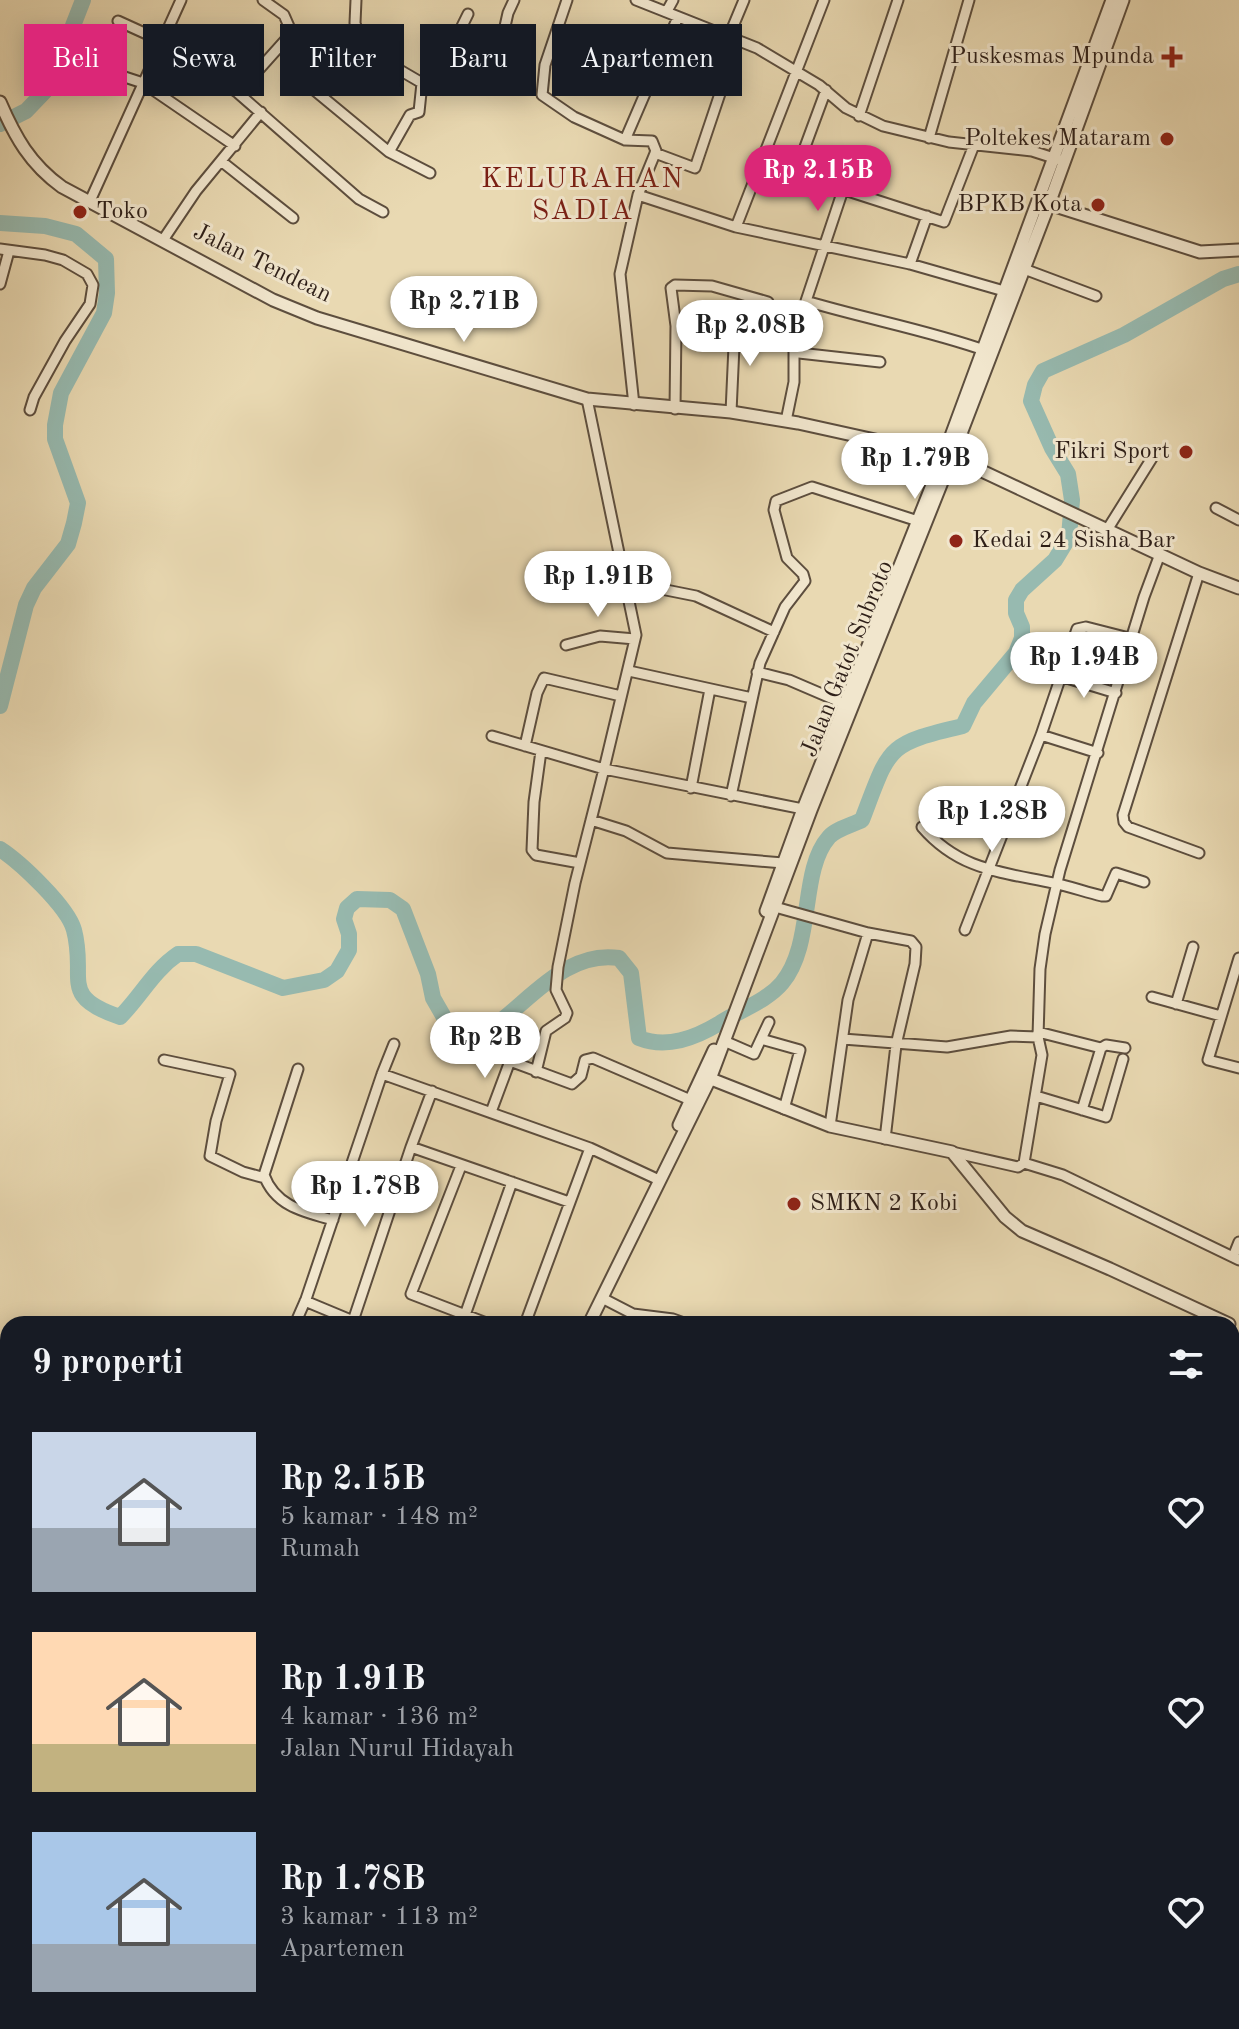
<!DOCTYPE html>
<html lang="id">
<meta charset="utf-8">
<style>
body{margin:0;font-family:"Old Standard TT",serif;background:#20242c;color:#f1f3f6;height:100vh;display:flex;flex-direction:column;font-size:30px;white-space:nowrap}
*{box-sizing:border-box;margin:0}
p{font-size:26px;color:#9ea1a6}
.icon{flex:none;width:44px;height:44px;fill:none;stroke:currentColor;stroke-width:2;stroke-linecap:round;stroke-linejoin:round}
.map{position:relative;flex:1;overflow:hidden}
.drawer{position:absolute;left:0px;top:1316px;width:1240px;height:714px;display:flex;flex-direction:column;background:#171b24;border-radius:24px 24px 0 0;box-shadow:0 4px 20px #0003}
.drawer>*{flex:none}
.top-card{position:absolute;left:24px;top:24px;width:800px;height:72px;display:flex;gap:16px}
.price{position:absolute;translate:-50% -68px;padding:0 18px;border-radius:28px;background:#fff;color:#222;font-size:26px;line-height:52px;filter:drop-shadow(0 2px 4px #0008)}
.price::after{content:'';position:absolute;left:50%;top:48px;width:24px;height:18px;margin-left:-12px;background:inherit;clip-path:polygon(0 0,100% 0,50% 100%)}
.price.on{background:#db2777;color:#fff}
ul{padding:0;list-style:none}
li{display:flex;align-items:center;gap:24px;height:200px;padding:0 32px}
li span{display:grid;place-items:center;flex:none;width:224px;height:160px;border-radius:0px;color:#555}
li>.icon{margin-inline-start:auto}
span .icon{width:96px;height:96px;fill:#fffc;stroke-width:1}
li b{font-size:34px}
h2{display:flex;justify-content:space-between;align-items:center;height:96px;padding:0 32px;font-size:34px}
.chip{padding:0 28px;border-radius:0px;background:#171b24;box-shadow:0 4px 20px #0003;font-size:28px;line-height:72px}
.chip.on{background:#db2777;color:#fff}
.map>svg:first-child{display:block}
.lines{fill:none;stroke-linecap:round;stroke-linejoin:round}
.river{stroke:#97bab0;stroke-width:16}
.minor-casing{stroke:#5d4e3e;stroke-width:13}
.tertiary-casing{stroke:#5d4e3e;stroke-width:15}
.minor{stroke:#f1e6cd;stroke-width:9}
.tertiary{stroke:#f1e6cd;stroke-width:11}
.poi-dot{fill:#8f2418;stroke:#f1e6cd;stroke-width:3}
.labels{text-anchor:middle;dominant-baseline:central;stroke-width:6;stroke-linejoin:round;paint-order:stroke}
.poi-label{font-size:24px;fill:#2e1f18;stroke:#f1e6cd;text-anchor:end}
.street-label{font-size:24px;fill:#2e1f18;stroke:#f1e6cd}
.quarter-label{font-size:28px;letter-spacing:2px;fill:#7a1f14;stroke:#f1e6cd}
</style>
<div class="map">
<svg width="1239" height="2029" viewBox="0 0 1239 2029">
<rect width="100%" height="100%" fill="#e9d9b2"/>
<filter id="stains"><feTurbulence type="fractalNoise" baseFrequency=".0025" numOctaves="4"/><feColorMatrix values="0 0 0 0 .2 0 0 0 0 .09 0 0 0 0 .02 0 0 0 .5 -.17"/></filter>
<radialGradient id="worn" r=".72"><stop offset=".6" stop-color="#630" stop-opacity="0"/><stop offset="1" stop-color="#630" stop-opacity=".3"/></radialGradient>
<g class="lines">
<path class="river" d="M 0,124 L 26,111 L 49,87 L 83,0
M 0,223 L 45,226 L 76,234 L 106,259 L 107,293 L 104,313 L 61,393 L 55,425 L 55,439 L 78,503 L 74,523 L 68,544 L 34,588 L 26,605 L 0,706
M 0,849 C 20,862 68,907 74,930 C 87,979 58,996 120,1017 C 141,996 153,971 178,954 L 196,954 L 283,988 L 324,980 L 337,971 L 349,950 L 349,934 L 344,919 L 347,908 L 357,899 L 390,900 L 403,909 L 428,974 L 433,998 L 453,1033 L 472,1040 C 521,1016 558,949 619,958 L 631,973 L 639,1038 C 667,1049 695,1038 720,1023 C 740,1010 767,1001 782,983 C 815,943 799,871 829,837 C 836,829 852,825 862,820 C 890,747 885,744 963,726 L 974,703 L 1016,653 L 1022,638 L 1022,627 L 1016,613 L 1016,600 L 1022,590 L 1055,560 L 1069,537 L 1072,500 L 1068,474 L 1052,448 L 1031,401 L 1035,385 L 1043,371 L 1124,335 L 1223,279 L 1239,274
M 0,1883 L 8,1882"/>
<g class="minor-casing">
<path id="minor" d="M 263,0 L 284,15 L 291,31 L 288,37 L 238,93 L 359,199 L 383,212
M 356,0 L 355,23 L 365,58 L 373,66 L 398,69 L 422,83 L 419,112 L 410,115 L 389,152 L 430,173
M 567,0 L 545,65 L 542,95 L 574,117 L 625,140 L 652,141 L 656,151 L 638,195 L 736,227 L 910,264 L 1011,293
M 636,0 L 757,48 L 819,85 L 846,108 L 883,126 L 949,142 L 1032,151 L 1060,160
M 667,11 L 673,0
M 118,21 L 162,41 L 238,93
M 729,36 L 744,0
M 288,37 L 297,50 L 291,64 L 302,80 L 389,152
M 76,61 L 143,83 L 235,146
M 493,80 L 508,13 L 514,0
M 422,83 L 426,87 L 432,87 L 468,14
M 826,90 L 795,174 L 944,222 L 974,145
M 859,116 L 898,0
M 929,138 L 969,0
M 625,140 L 678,17
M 655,153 L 695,168 L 738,40
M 761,160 L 795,174
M 221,161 L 293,218
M 843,190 L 806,301 C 866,319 928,330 987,351
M 90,201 L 181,0
M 736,227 L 824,0
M 163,240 L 196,191 L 261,112
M 0,249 L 45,255 L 63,260 L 87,274 L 93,285 L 90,304 L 65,341 L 34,397 L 30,410
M 910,264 L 927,216
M 1024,269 L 1096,296
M 0,284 L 9,251
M 812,303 L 795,341 L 799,353 L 880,362
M 587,399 L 636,635 L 604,769 L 808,810
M 634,405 L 620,274 L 638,195
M 675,409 L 676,326 L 671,288 L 675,285 L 712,286 L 768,302
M 731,412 L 734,346 L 739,320
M 786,421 L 794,382 L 794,346
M 1216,508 L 1239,520
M 1107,530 L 1152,458
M 1199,573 L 1123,815 L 1124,822 L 1128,827 L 1199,853
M 626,582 L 696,596 L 774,632
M 566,645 L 600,636 L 635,639
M 629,671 L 752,698
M 757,672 L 789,680 L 845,704
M 1060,676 L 1116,693
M 1041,735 L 1098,753
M 492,736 L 604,769 L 575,883 L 558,967 L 556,990 L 567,1013 L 565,1018 L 546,1031 L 536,1072
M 525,746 L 537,693 L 544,678 L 621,696
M 541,751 L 534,802 L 532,850 L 536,855 L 580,863
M 691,788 L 710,689
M 731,796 L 760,663 L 785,607 L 805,581 L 803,574 L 787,558 L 774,510 L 776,501 L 812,487 L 918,521
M 591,820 L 626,831 L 667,853 L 783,863
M 922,827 C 959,870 1001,872 1053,883 C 1069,886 1085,892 1102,896 L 1106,896 L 1116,873 L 1144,882
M 775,907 L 868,933 L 911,941 L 916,947 L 915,964 L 896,1045 L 885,1139
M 965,930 L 1041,735 L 1077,629 L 1086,627 L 1133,639
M 1239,958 L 1208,1060 L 1239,1068
M 1152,997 L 1221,1016
M 1176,1004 L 1193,947
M 1038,1032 L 1101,1048 L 1106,1045 L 1125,1048
M 761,1039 L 769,1022
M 843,1039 L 947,1047 L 1011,1036 L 1038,1037
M 724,1041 L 754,1054 L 761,1039 L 800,1050 L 784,1109
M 164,1060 L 230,1074 L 216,1121 L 210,1156 L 243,1172 L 265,1178
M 298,1069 L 264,1175 C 275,1206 304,1212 333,1220
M 382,1074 L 394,1044
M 432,1091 L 411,1147 L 569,1202
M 1036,1096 L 1106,1117 L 1123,1059
M 1082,1110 L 1101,1048
M 491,1112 L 510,1061 L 572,1084 L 581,1076 L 585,1060 L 593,1058 L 695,1102
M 830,1126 L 848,1000 L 868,933
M 952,1152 L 1018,1167 L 1024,1163 L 1042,1055 L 1038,1037 L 1040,969 L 1045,934 L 1060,870 L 1144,597 L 1160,554
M 1024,1163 L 1063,1175 L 1239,1260
M 461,1166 L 411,1294 L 489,1324
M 1233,1257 L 1239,1242
M 602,1298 L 633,1314 L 673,1319 L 687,1324
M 305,1301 L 353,1321
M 465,1315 L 512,1182
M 295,1324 L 306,1299 L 382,1074 L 590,1148 L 659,1180
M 352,1324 L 411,1147
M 525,1324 L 590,1148
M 0,1377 L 8,1362
M 1232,1505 L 1239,1508
M 1235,1614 L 1239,1597
M 0,1740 L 8,1744
M 0,1940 L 8,1920
M 162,2022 L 172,2029
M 12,2029 L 16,2022"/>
</g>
<g class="tertiary-casing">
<path id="tertiary" d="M 0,102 C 15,137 30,164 62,187 L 273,300 L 317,318 L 587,399 L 731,412 L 798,423 L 952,457 L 1199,573 L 1239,588
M 1049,204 L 1200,252 L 1239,250
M 766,911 L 803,809 L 944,455 L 1112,0
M 706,1077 L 830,1126 L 952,1152 L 1005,1217 L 1022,1231 L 1110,1269 L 1229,1324
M 679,1125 L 714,1050
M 589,1324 L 710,1079 L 811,810 L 952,457 L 1049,204 L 1123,0
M 203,2029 L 215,2022
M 221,2029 L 232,2022"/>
</g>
<use href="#minor" class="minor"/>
<use href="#tertiary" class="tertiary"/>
</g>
<g class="poi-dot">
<path d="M1168 45h8v8h8v8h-8v8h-8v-8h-8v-8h8z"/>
<circle cx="1167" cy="139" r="8"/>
<circle cx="1098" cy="205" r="8"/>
<circle cx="80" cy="212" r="8"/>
<circle cx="1186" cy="452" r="8"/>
<circle cx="956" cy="541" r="8"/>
<circle cx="794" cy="1204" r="8"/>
</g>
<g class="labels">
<g class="poi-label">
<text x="1154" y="57">Puskesmas Mpunda</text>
<text x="1151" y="139">Poltekes Mataram</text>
<text x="1082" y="205">BPKB Kota</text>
<text x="96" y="212" text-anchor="start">Toko</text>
<text x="1170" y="452">Fikri Sport</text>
<text x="972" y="541" text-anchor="start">Kedai 24 Sisha Bar</text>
<text x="810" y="1204" text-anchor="start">SMKN 2 Kobi</text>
</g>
<g class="street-label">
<text transform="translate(262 264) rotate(26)">Jalan Tendean</text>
<text transform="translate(848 659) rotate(-68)">Jalan Gatot Subroto</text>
</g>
<g class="quarter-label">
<text x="583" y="180">KELURAHAN<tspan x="583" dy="32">SADIA</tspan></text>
</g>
</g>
<rect width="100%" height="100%" filter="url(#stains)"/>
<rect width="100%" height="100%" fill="url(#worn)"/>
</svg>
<b class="price on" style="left:818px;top:213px">Rp 2.15B</b>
<b class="price" style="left:464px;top:344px">Rp 2.71B</b>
<b class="price" style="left:750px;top:368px">Rp 2.08B</b>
<b class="price" style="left:915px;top:501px">Rp 1.79B</b>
<b class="price" style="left:598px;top:619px">Rp 1.91B</b>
<b class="price" style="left:1084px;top:700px">Rp 1.94B</b>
<b class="price" style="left:992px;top:854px">Rp 1.28B</b>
<b class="price" style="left:485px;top:1080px">Rp 2B</b>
<b class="price" style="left:365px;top:1229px">Rp 1.78B</b>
<div class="top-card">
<a class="chip on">Beli</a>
<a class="chip">Sewa</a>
<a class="chip">Filter</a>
<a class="chip">Baru</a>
<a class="chip">Apartemen</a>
</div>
<section class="drawer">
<h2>9 properti<svg class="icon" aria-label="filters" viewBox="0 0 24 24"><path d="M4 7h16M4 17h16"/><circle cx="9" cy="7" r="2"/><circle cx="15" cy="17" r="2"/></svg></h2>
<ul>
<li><span style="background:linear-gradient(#c9d6e8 60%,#9aa5b1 0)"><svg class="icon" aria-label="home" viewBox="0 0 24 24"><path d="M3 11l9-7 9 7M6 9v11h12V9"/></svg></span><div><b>Rp 2.15B</b><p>5 kamar · 148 m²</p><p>Rumah</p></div><svg class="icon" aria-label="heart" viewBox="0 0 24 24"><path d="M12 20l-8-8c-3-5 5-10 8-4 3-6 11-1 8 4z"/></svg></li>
<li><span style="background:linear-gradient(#ffd9b3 70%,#c2b280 0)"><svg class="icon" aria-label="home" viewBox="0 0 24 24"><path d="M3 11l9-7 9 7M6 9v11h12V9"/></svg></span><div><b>Rp 1.91B</b><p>4 kamar · 136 m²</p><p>Jalan Nurul Hidayah</p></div><svg class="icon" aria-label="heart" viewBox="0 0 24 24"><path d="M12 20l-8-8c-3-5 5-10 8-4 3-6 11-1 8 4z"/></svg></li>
<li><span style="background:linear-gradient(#a9c7e8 70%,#9aa5b1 0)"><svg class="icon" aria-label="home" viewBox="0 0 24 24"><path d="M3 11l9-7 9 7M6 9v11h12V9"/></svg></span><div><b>Rp 1.78B</b><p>3 kamar · 113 m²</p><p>Apartemen</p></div><svg class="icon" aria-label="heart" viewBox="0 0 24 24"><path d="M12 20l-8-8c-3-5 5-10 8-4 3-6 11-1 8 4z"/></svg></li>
</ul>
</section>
</div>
